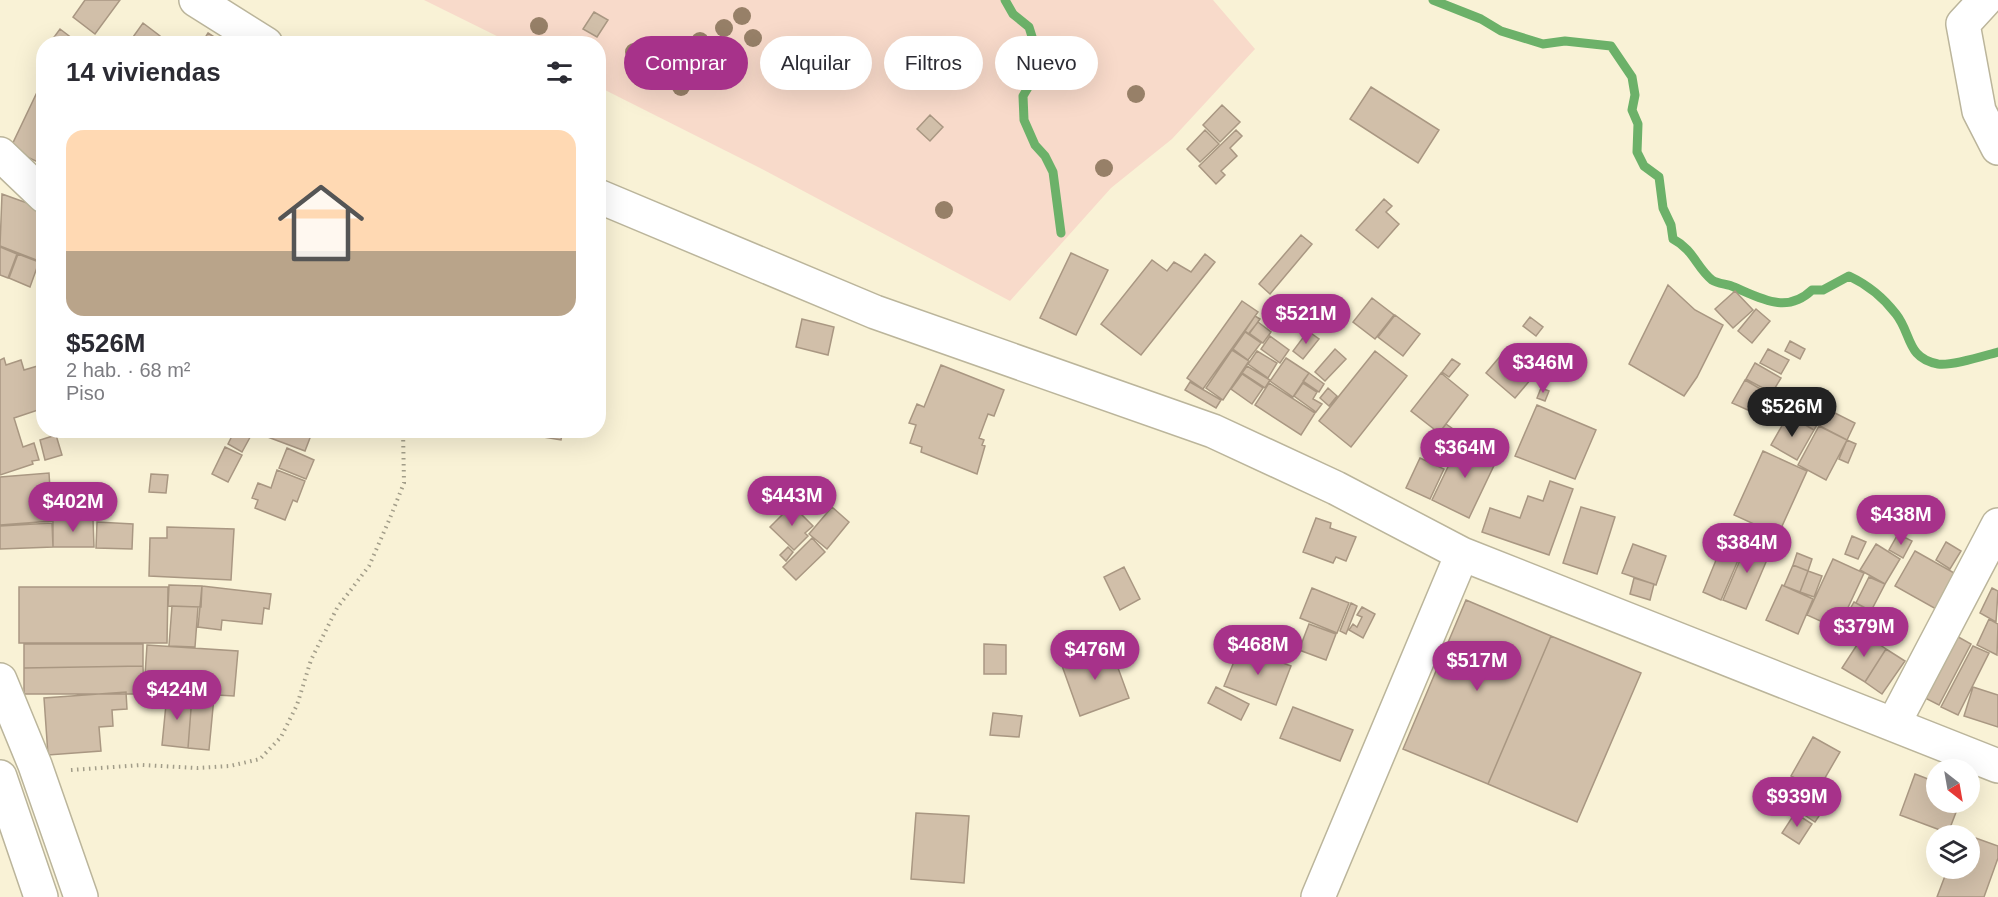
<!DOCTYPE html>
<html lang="es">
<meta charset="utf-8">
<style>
body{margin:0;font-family:Helvetica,sans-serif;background:#f7f7f7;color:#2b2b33;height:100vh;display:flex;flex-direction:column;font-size:22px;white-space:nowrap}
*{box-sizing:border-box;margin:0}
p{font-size:20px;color:#7c7c81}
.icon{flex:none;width:33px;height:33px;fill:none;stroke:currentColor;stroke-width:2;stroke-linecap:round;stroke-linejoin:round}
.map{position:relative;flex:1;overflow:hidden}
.sheet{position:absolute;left:36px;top:36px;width:570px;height:402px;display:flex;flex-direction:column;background:#fff;border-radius:24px;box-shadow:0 6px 24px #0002}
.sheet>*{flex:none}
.top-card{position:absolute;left:624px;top:36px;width:570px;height:54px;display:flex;gap:12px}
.needle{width:39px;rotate:149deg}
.buttons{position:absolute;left:1926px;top:759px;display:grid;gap:12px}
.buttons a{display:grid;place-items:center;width:54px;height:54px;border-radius:50%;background:#fff;box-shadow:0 6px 24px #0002;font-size:30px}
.price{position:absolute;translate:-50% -51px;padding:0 14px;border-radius:21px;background:#a7328a;color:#fff;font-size:20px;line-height:39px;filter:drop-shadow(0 2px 3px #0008)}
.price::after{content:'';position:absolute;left:50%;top:36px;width:18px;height:14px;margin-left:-9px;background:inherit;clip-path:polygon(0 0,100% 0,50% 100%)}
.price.active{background:#222;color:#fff}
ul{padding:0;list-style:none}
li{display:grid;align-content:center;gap:12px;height:318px;padding:0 30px}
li+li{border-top:2px solid #e1e1e2}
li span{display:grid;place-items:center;height:186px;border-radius:18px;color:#555}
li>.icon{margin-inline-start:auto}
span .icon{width:108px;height:108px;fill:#fffc;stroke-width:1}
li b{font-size:26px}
h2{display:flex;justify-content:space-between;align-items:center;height:72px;padding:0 30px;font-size:26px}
.tag{padding:0 21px;border-radius:27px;background:#fff;box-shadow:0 6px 24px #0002;font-size:21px;line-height:54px}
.tag.active{background:#a7328a;color:#fff}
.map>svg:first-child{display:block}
.green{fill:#f8daca}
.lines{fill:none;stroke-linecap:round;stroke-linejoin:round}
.stream{stroke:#6cb169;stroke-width:9}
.building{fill:#d1bfa9;stroke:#a99782;stroke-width:1.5}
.minor-casing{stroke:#bbb59b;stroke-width:36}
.path{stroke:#a29d89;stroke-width:4;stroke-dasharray:1.5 4.5;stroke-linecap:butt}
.minor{stroke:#fff;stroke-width:33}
.tree{fill:#978068}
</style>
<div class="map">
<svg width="1998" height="897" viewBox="0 0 1998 897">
<rect width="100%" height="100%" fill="#f9f2d6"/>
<path class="green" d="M 424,0 L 1213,0 L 1255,49 L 1172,139 L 1111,188 L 1010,301 L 762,169 L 599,87 L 598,44 L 511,43 Z"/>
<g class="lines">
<path class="stream" d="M 1005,0 L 1013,14 L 1029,27 L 1034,43 L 1037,58 L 1036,74 L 1023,96 L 1024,120 L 1035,145 L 1045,156 L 1053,172 L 1061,233
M 1433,0 L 1481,19 L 1501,31 L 1543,44 L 1565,41 L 1611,46 L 1632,77 L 1635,95 L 1632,110 L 1638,124 L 1637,152 L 1644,166 L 1659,177 L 1663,208 L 1671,225 L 1673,239 C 1694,250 1696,267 1712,280 C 1718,284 1728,284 1734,287 C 1762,299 1787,314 1812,290 L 1823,290 L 1849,276 C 1868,285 1883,297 1896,314 C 1912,334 1906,358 1938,364 C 1952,366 1983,356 1998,352"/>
</g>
<path class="building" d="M 85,0 L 120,0 L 95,34 L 73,17 Z
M 594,12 L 608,20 L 597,37 L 583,29 Z
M 143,23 L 160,36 L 155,44 L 128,44 Z
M 60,29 L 73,39 L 70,44 L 49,44 Z
M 208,33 L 225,44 L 201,44 Z
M 40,86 L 44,88 L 44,156 L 40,163 L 10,149 Z
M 1371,87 L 1439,130 L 1418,163 L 1350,119 Z
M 1222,105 L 1240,122 L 1220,142 L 1203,125 Z
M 930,115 L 943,127 L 930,141 L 917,129 Z
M 1205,130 L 1219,144 L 1200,162 L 1187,149 Z
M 1236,130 L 1242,136 L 1230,148 L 1237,156 L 1221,171 L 1225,175 L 1216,184 L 1199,166 Z
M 2,194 L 44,209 L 44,249 L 39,261 L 0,246 Z
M 1384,199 L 1392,206 L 1386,212 L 1399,224 L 1378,248 L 1356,230 Z
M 1301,235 L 1312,244 L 1270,294 L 1259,284 Z
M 0,247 L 17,254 L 8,278 L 0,275 Z
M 1071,253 L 1108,270 L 1076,335 L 1040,318 Z
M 18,254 L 39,262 L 30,287 L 9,278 Z
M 1205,254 L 1215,262 L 1141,355 L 1101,324 L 1152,260 L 1167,271 L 1174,262 L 1191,272 Z
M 1668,285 L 1695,310 L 1723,325 L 1697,377 L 1684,396 L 1629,364 Z
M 1735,291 L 1753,310 L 1733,328 L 1715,309 Z
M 1372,298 L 1394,315 L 1375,339 L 1353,322 Z
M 1242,301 L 1258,312 L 1203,389 L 1187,378 Z
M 1756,309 L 1770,321 L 1752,343 L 1738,331 Z
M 1395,315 L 1420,334 L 1403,356 L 1378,337 Z
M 1255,316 L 1260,319 L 1249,334 L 1245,331 Z
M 1530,317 L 1543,327 L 1536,336 L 1523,326 Z
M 802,319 L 834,327 L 828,355 L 796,347 Z
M 1258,322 L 1271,332 L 1263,343 L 1249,333 Z
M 1308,331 L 1319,339 L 1303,359 L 1293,351 Z
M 1245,332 L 1261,343 L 1248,360 L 1233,349 Z
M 1270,336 L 1289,350 L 1280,363 L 1261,349 Z
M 1790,341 L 1805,349 L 1800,359 L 1785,351 Z
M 1508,347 L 1537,372 L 1515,398 L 1486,373 Z
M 1335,349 L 1346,359 L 1325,381 L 1315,372 Z
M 1768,349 L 1789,360 L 1781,374 L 1760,363 Z
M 1232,350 L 1249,361 L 1223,400 L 1206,388 Z
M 1257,351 L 1277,363 L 1268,378 L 1248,364 Z
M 1375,351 L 1407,376 L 1351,447 L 1319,421 Z
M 4,358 L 6,365 L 21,360 L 24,370 L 41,365 L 44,374 L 44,408 L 14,418 L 23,447 L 34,443 L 39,460 L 32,461 L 33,464 L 0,475 L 0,360 Z
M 1286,358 L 1309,373 L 1293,397 L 1270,381 Z
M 1452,359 L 1460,364 L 1449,377 L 1442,372 Z
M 1755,363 L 1781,378 L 1772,393 L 1746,379 Z
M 941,365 L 1004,390 L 994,416 L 988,414 L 979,438 L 984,440 L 982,445 L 985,446 L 977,474 L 921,452 L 922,447 L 910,443 L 916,425 L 909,423 L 917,404 L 924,407 Z
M 1247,366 L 1270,380 L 1265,388 L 1242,373 Z
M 1309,373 L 1324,384 L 1319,392 L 1303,381 Z
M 1441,373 L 1468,395 L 1439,433 L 1411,411 Z
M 1242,374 L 1263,388 L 1252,404 L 1231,389 Z
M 1745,380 L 1771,395 L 1759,415 L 1732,403 Z
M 1190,382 L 1221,400 L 1216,408 L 1185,390 Z
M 1269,383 L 1315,413 L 1301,435 L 1255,405 Z
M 1303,383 L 1317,392 L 1313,399 L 1322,404 L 1316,412 L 1294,396 Z
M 1328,388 L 1337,396 L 1329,406 L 1320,398 Z
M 1541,388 L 1549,391 L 1545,401 L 1537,398 Z
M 1819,395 L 1832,401 L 1828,412 L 1814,405 Z
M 1799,397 L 1825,412 L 1814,430 L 1788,415 Z
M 1537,405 L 1596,430 L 1575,479 L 1515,456 Z
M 1829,410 L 1855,423 L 1847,440 L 1820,426 Z
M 1788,415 L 1814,430 L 1797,460 L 1771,445 Z
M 1446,424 L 1453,429 L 1443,441 L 1437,436 Z
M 1819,426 L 1847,440 L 1826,480 L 1798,465 Z
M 235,430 L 254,430 L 242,452 L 228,444 Z
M 258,430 L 313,430 L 305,451 L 257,433 Z
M 500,430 L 563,430 L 561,440 Z
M 56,435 L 62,455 L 45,460 L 40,440 Z
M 1461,440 L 1498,457 L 1469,518 L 1432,500 Z
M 1847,440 L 1856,444 L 1848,463 L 1839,459 Z
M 225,447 L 242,455 L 228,482 L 212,474 Z
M 287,448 L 314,460 L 306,479 L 279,468 Z
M 1763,451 L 1807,471 L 1778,535 L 1734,515 Z
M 1420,458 L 1444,469 L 1430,499 L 1406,488 Z
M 277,470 L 305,481 L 297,502 L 293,500 L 285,520 L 255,508 L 258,500 L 252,498 L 258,483 L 271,488 Z
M 49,473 L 52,521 L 0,525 L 0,477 Z
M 151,474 L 168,475 L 166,493 L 149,492 Z
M 1550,481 L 1573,489 L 1549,555 L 1482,532 L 1490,508 L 1520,518 L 1528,496 L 1543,501 Z
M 792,505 L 813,526 L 805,533 L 808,536 L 794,550 L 770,527 Z
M 832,507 L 849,522 L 827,549 L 809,534 Z
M 1581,507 L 1615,517 L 1597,574 L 1563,563 Z
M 1316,518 L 1331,523 L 1330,528 L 1356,537 L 1346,561 L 1336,557 L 1333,563 L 1303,552 Z
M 93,519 L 94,547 L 53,547 L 53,520 Z
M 97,522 L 133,524 L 132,549 L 96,548 Z
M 52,523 L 53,547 L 0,549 L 0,526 Z
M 167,527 L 234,529 L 231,580 L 149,576 L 150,538 L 167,538 Z
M 1898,534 L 1912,541 L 1903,558 L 1889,550 Z
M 1852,536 L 1866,542 L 1858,559 L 1845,554 Z
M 812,538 L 825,552 L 796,580 L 783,567 Z
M 1749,539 L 1772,548 L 1746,609 L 1723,600 Z
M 1946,542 L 1961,551 L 1950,569 L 1936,560 Z
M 1723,543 L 1742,551 L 1721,600 L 1703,592 Z
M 1633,544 L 1666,556 L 1656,585 L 1622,573 Z
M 1876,544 L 1900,559 L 1885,584 L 1860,570 Z
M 788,547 L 793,552 L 786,561 L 780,555 Z
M 1915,551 L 1956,574 L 1936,609 L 1895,586 Z
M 1797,553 L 1812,559 L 1808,571 L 1793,565 Z
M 1833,559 L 1864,573 L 1838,629 L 1807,615 Z
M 1793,565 L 1808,571 L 1800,592 L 1784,586 Z
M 1124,567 L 1140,599 L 1120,610 L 1104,577 Z
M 1808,571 L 1822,576 L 1814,597 L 1800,592 Z
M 1869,577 L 1885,584 L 1871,611 L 1856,603 Z
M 1634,578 L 1654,584 L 1650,600 L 1630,594 Z
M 169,585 L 202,586 L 201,607 L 168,606 Z
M 1782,585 L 1813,599 L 1798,634 L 1766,620 Z
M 202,586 L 271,594 L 269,609 L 264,608 L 262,624 L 222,620 L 221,630 L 198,627 Z
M 19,587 L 168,587 L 167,643 L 19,643 Z
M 1312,588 L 1349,603 L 1337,633 L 1300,618 Z
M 1992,588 L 1998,591 L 1996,622 L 1980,613 Z
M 1466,600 L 1551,636 L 1488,784 L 1403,749 Z
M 1854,602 L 1871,611 L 1858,636 L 1840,627 Z
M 1351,603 L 1357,606 L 1346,634 L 1340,631 Z
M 172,606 L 198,607 L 195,647 L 169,646 Z
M 1362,607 L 1375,614 L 1363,638 L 1349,630 L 1353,624 L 1357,627 L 1362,617 L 1357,615 Z
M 1989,619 L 1998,624 L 1997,655 L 1977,645 Z
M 1309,624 L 1336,634 L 1326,660 L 1299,650 Z
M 1864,634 L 1886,649 L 1865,682 L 1842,668 Z
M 1953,634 L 1971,644 L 1939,705 L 1921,696 Z
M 1551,636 L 1641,673 L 1577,822 L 1488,784 Z
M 24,644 L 143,644 L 143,666 L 24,668 Z
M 984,644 L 1006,645 L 1006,674 L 984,674 Z
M 147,645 L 238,651 L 234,696 L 144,691 Z
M 1110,646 L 1129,698 L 1080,716 L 1061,663 Z
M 1973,646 L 1989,653 L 1958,715 L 1941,707 Z
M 1240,647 L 1291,666 L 1276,705 L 1224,686 Z
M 1886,649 L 1905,661 L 1882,694 L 1865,682 Z
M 143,666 L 144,694 L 24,694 L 24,668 Z
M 1216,687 L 1249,704 L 1241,720 L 1208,703 Z
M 1973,687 L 1998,695 L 1998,727 L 1964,716 Z
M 126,692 L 127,709 L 112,710 L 113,726 L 99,727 L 101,751 L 48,755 L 44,698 Z
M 167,694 L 192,696 L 188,748 L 162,745 Z
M 192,696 L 214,697 L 209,750 L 188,748 Z
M 1293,707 L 1353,730 L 1340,761 L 1280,738 Z
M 993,713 L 1022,716 L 1019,737 L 990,735 Z
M 1813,737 L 1840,752 L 1818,790 L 1791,776 Z
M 1915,774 L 1936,782 L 1936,802 L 1960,802 L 1948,833 L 1900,815 Z
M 1805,803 L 1821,813 L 1815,822 L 1800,812 Z
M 916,813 L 969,816 L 964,883 L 911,879 Z
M 1795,813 L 1812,824 L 1799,844 L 1782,833 Z
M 1970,836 L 1998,846 L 1998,858 L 1984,897 L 1937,897 L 1948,868 L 1970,868 Z"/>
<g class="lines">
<g class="minor-casing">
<path id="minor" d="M 196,0 L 266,44
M 1985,0 L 1963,24 L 1979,111 L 1998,148
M 0,154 L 44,196
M 598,196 L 875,312 L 1213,431 L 1336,488 L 1462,554 L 1998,766
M 0,680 L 35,765 L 81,897
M 1894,723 L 1998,525
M 0,777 L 41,897
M 1318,897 L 1462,554"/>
</g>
<path class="path" d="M 71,770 L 142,765 L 197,768 L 230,766 L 260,759 L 281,737 L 297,705 L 311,660 L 337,608 L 369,566 L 390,518 L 404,483 L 403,430"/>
<use href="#minor" class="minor"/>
</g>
<g class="tree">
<circle cx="742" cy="16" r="9"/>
<circle cx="539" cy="26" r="9"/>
<circle cx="724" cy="28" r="9"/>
<circle cx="753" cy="38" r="9"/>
<circle cx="700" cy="41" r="9"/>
<circle cx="634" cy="52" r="9"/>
<circle cx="690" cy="57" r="9"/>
<circle cx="728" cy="67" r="9"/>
<circle cx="711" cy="74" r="9"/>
<circle cx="641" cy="78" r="9"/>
<circle cx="681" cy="87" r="9"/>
<circle cx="1136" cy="94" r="9"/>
<circle cx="1104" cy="168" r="9"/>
<circle cx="944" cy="210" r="9"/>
</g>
</svg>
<div class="buttons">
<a><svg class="needle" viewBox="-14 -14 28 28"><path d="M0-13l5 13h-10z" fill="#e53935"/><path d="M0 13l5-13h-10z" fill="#7c7c81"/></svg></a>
<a><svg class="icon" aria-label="layers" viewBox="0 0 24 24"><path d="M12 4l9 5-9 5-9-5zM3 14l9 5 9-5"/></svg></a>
</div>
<b class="price" style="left:1306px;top:345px">$521M</b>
<b class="price" style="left:1543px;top:394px">$346M</b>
<b class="price active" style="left:1792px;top:438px">$526M</b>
<b class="price" style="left:1465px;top:479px">$364M</b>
<b class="price" style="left:792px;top:527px">$443M</b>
<b class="price" style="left:73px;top:533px">$402M</b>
<b class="price" style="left:1901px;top:546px">$438M</b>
<b class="price" style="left:1747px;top:574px">$384M</b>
<b class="price" style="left:1864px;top:658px">$379M</b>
<b class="price" style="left:1258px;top:676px">$468M</b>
<b class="price" style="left:1095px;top:681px">$476M</b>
<b class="price" style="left:1477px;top:692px">$517M</b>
<b class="price" style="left:177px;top:721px">$424M</b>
<b class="price" style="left:1797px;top:828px">$939M</b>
<div class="top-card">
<a class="tag active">Comprar</a>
<a class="tag">Alquilar</a>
<a class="tag">Filtros</a>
<a class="tag">Nuevo</a>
</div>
<section class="sheet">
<h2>14 viviendas<svg class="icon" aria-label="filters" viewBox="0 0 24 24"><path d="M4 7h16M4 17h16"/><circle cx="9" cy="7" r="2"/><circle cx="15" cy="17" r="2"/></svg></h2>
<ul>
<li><span style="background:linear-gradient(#ffd9b3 65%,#b9a48a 0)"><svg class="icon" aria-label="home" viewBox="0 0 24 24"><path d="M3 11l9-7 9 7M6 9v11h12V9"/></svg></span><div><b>$526M</b><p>2 hab. · 68 m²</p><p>Piso</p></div></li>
</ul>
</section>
</div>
